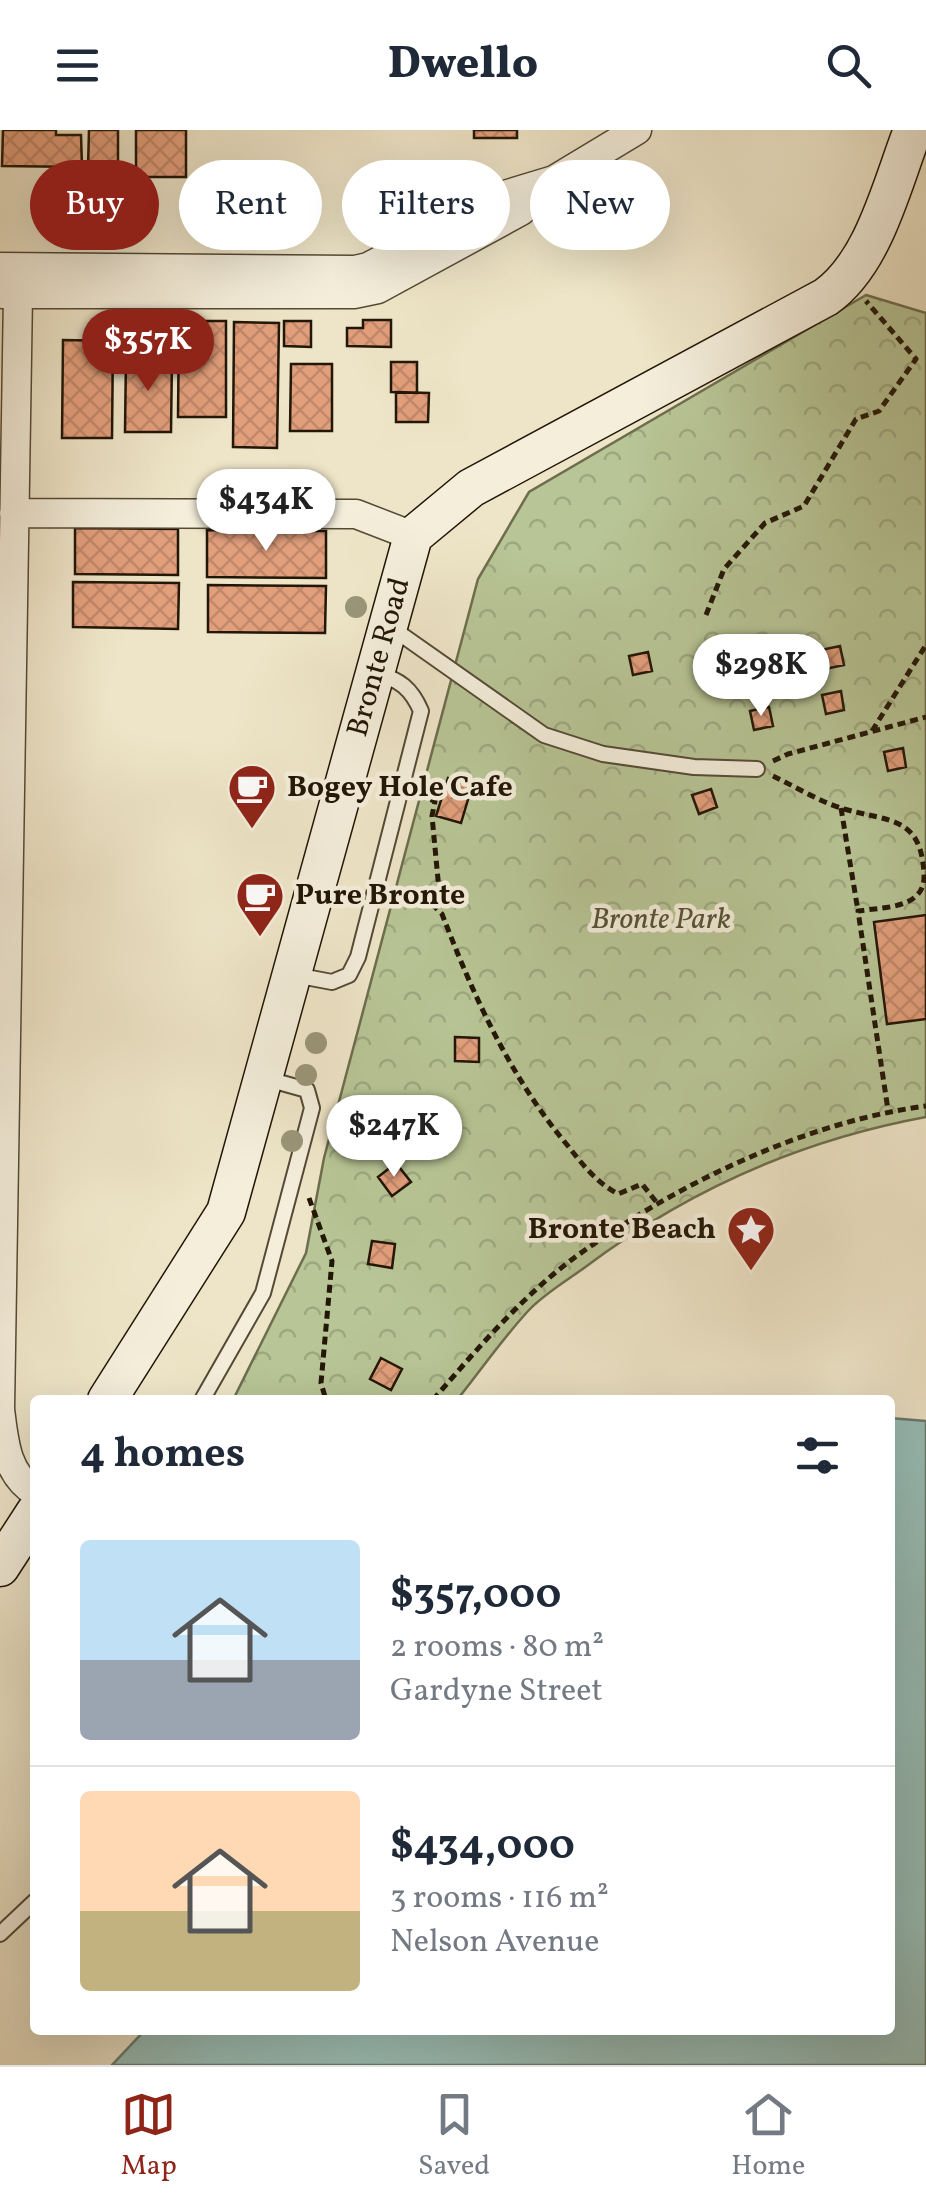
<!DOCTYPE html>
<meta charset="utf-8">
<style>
body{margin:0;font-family:Vollkorn,serif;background:#f2f2f3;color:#1f2937;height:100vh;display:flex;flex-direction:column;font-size:38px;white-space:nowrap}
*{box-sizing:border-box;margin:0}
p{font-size:32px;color:#747a83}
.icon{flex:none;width:55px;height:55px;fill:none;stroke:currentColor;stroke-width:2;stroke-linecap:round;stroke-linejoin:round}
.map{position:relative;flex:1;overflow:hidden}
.panel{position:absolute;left:30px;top:1265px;width:865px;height:640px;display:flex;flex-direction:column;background:#fff;border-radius:10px;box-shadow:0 10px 40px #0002}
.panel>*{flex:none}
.hud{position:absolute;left:30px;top:30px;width:868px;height:90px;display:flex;gap:20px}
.price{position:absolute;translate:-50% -85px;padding:0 22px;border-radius:35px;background:#fff;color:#222;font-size:32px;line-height:65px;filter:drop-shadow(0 2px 5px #0008)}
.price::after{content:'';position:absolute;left:50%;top:60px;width:30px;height:22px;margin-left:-15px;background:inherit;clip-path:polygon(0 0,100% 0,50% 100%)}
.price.active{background:#8f2418;color:#fff}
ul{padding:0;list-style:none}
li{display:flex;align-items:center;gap:30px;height:250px;padding:0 50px}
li+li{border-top:2px solid #e0e1e3}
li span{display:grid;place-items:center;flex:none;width:280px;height:200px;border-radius:10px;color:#555}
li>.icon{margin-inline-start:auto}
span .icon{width:120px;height:120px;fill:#fffc;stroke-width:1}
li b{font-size:42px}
h2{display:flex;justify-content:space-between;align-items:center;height:120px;padding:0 50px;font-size:42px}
.chip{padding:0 35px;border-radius:45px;background:#fff;box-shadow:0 10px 40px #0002;font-size:35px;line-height:90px}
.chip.active{background:#8f2418;color:#fff}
header{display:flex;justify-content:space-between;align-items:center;height:130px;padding:0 50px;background:#fff;font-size:45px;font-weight:800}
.tab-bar{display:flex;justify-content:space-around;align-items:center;height:140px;border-top:2px solid #e0e1e3;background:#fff;font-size:28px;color:#747a83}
.tab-bar a{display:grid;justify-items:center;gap:5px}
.tab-bar .active{color:#8f2418}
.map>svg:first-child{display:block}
.park{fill:url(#park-crowns);stroke:#6d6e4e;stroke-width:2.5}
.water{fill:#99bfb8;stroke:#697b71;stroke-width:2.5}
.building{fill:url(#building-cross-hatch);stroke:#221606;stroke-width:2.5}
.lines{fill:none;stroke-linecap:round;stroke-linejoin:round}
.lane-casing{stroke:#554a36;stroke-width:18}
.street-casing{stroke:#554a36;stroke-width:31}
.secondary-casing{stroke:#221606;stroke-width:41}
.path{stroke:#221606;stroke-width:5;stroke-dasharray:8 5;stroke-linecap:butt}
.lane{stroke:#f4eedb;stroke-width:14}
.street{stroke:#f4eedb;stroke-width:28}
.secondary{stroke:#f4eedb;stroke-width:38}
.tree{fill:#9a9579}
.labels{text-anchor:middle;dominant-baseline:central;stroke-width:9;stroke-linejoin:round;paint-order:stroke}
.street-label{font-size:30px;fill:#221606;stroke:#f4eedb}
.poi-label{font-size:30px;font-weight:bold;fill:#221606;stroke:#f4eedb;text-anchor:start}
.park-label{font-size:30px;font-style:italic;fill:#565338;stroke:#f4eedb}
</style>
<header><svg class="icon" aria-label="menu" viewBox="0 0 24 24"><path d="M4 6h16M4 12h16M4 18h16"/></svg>Dwello<svg class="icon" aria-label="search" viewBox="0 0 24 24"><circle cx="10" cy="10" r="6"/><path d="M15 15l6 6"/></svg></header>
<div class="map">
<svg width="926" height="1935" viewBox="0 0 926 1935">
<defs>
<pattern id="park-crowns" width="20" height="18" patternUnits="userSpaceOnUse" patternTransform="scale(2.5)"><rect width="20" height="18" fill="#b8c596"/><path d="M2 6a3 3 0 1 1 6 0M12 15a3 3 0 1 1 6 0" fill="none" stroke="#9ea880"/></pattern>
<pattern id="building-cross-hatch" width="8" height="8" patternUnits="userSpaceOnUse" patternTransform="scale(2.5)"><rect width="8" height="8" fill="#e29f7c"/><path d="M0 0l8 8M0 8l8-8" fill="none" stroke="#c2886a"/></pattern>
</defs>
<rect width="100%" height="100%" fill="#eee5c8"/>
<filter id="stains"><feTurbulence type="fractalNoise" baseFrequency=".002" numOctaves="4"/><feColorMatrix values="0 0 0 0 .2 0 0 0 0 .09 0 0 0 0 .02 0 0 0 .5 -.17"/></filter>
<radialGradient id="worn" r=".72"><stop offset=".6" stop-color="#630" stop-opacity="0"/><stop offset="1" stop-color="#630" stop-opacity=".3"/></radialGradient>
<path class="park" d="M 866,165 L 926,183 L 926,987 C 801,1010 686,1061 584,1138 C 566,1151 544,1164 529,1180 C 503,1208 481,1240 457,1270 L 233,1270 L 306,1123 L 324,1028 L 478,449 L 529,362 Z"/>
<path class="water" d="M 890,1288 L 926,1291 L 926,1935 L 112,1935 L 145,1900 L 890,1900 Z"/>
<path class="building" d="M 3,0 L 56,0 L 56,5 L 81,5 L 82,37 L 2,36 Z
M 89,0 L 118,0 L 118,38 L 88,38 Z
M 136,0 L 186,0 L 186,47 L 136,47 Z
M 474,0 L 517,0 L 517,8 L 474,8 Z
M 363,190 L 391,190 L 391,217 L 347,216 L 347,198 L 363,198 Z
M 179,191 L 226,191 L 226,287 L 178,287 Z
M 284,191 L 311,191 L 311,217 L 284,216 Z
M 234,192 L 279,193 L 277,318 L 233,317 Z
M 63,210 L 113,211 L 112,308 L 62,308 Z
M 126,227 L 172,227 L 171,302 L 125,302 Z
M 391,232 L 417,232 L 417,263 L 391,262 Z
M 291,234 L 332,234 L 332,301 L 290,301 Z
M 396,262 L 429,263 L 428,292 L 396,292 Z
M 75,398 L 178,399 L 178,445 L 75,444 Z
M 207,400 L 326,401 L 326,448 L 207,447 Z
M 73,452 L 179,453 L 178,499 L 73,497 Z
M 208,455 L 326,456 L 325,503 L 208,502 Z
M 840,516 L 844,535 L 825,539 L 821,520 Z
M 648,522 L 652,541 L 633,545 L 629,526 Z
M 792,532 L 796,551 L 777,555 L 773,536 Z
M 735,544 L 738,563 L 719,567 L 716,547 Z
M 841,561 L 844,580 L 826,584 L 822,565 Z
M 769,577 L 773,596 L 754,600 L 750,581 Z
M 903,618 L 906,637 L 888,641 L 884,622 Z
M 448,648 L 472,656 L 461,693 L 436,686 Z
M 711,659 L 717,677 L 699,684 L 692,665 Z
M 926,785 L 926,889 L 887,894 L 874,792 Z
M 455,907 L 479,908 L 479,932 L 455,931 Z
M 396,1033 L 411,1052 L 392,1066 L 378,1047 Z
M 372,1111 L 395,1114 L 392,1138 L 368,1134 Z
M 381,1228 L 402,1239 L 391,1260 L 370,1249 Z"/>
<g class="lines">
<g class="lane-casing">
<path id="lane" d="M 392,498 L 544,605 L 603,624 L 694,637 L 757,639
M 295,845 L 332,852 L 349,845 L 358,827 L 421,581 C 411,558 400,550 376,543
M 202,1270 L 263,1163 L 312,978 L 307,960 L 264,948
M 0,1804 L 35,1771"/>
</g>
<g class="street-casing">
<path id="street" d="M 0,137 L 355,140 L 368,137 L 508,64 L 554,50 L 637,0
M 3,164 L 354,164 L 378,159 L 521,81 L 549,55
M 18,164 L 0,1279 C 4,1311 6,1344 35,1362
M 14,383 L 356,384 L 413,406"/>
</g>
<g class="secondary-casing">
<g id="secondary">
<path id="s1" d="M 107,1270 L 226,1082 L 413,406 L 471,358 L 826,167 C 874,133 892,54 913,0"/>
<path d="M 0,1437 L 35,1383"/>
</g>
</g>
<path class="path" d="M 706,485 L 724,439 L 765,393 L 804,376 L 856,289 L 879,281 L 916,229 L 866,171
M 872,601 L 926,515
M 773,631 L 788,624 L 926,587
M 773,646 C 796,657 820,672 844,679 C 890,692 921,686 924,744 C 926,779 884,777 858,781 L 888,980
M 418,666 L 435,671 L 432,686 L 441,781
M 841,678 L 858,781
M 393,766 L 434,776 L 442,784 C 474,867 510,947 568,1016 C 583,1035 596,1052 618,1064 L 642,1054 L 658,1074
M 309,1068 L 332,1131 L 321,1253 L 326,1270
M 433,1270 C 477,1219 523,1165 578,1125 C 677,1054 805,992 926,976"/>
<use href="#lane" class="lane"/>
<use href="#street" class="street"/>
<use href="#secondary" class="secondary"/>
</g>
<g class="tree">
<circle cx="356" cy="477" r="11"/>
<circle cx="316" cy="913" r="11"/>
<circle cx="306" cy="945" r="11"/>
<circle cx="292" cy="1011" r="11"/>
</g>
<defs>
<g id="cafe-pin" transform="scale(2.5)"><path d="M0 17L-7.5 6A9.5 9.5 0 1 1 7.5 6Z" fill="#8f2418" stroke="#f4eedb"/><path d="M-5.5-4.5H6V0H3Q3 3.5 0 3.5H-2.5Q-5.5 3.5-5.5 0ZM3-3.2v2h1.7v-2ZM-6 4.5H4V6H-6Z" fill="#fff"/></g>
<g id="sight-pin" transform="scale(2.5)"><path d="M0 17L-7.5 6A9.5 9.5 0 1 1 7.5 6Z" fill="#8f2418" stroke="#f4eedb"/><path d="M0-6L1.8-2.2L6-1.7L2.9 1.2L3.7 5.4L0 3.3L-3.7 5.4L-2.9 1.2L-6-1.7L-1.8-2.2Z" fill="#fff"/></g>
</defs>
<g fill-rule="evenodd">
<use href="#cafe-pin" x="252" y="658"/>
<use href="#cafe-pin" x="260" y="766"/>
<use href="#sight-pin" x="751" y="1100"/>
</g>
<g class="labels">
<g class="street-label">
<text stroke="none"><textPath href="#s1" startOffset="798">Bronte Road</textPath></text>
</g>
<g class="poi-label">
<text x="287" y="658">Bogey Hole Cafe</text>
<text x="295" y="766">Pure Bronte</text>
<text x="716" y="1100" text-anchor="end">Bronte Beach</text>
</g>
<g class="park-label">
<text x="661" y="790">Bronte Park</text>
</g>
</g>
<rect width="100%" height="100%" filter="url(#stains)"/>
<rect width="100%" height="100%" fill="url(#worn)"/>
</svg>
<b class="price active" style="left:148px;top:264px">$357K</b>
<b class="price" style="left:266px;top:424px">$434K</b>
<b class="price" style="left:761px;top:589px">$298K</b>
<b class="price" style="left:394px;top:1050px">$247K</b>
<div class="hud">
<a class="chip active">Buy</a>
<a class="chip">Rent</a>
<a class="chip">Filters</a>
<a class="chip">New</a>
</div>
<section class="panel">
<h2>4 homes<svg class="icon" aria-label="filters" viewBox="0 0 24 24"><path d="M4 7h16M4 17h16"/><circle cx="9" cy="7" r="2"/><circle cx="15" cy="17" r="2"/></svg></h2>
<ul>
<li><span style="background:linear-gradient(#bfe0f5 60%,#9aa5b1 0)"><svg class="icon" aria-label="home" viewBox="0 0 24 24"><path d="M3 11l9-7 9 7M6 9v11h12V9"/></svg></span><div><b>$357,000</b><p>2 rooms · 80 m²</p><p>Gardyne Street</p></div></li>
<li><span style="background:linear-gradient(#ffd9b3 60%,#c2b280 0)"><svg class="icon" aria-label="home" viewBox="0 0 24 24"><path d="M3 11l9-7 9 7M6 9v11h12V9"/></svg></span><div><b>$434,000</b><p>3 rooms · 116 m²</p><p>Nelson Avenue</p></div></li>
</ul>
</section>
</div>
<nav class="tab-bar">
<a class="active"><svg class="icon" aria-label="map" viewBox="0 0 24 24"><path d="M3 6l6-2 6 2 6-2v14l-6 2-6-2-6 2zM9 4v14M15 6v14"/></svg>Map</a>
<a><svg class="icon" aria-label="saved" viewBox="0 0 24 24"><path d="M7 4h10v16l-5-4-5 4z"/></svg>Saved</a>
<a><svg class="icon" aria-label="home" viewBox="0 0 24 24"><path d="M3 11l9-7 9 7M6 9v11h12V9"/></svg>Home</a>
</nav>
